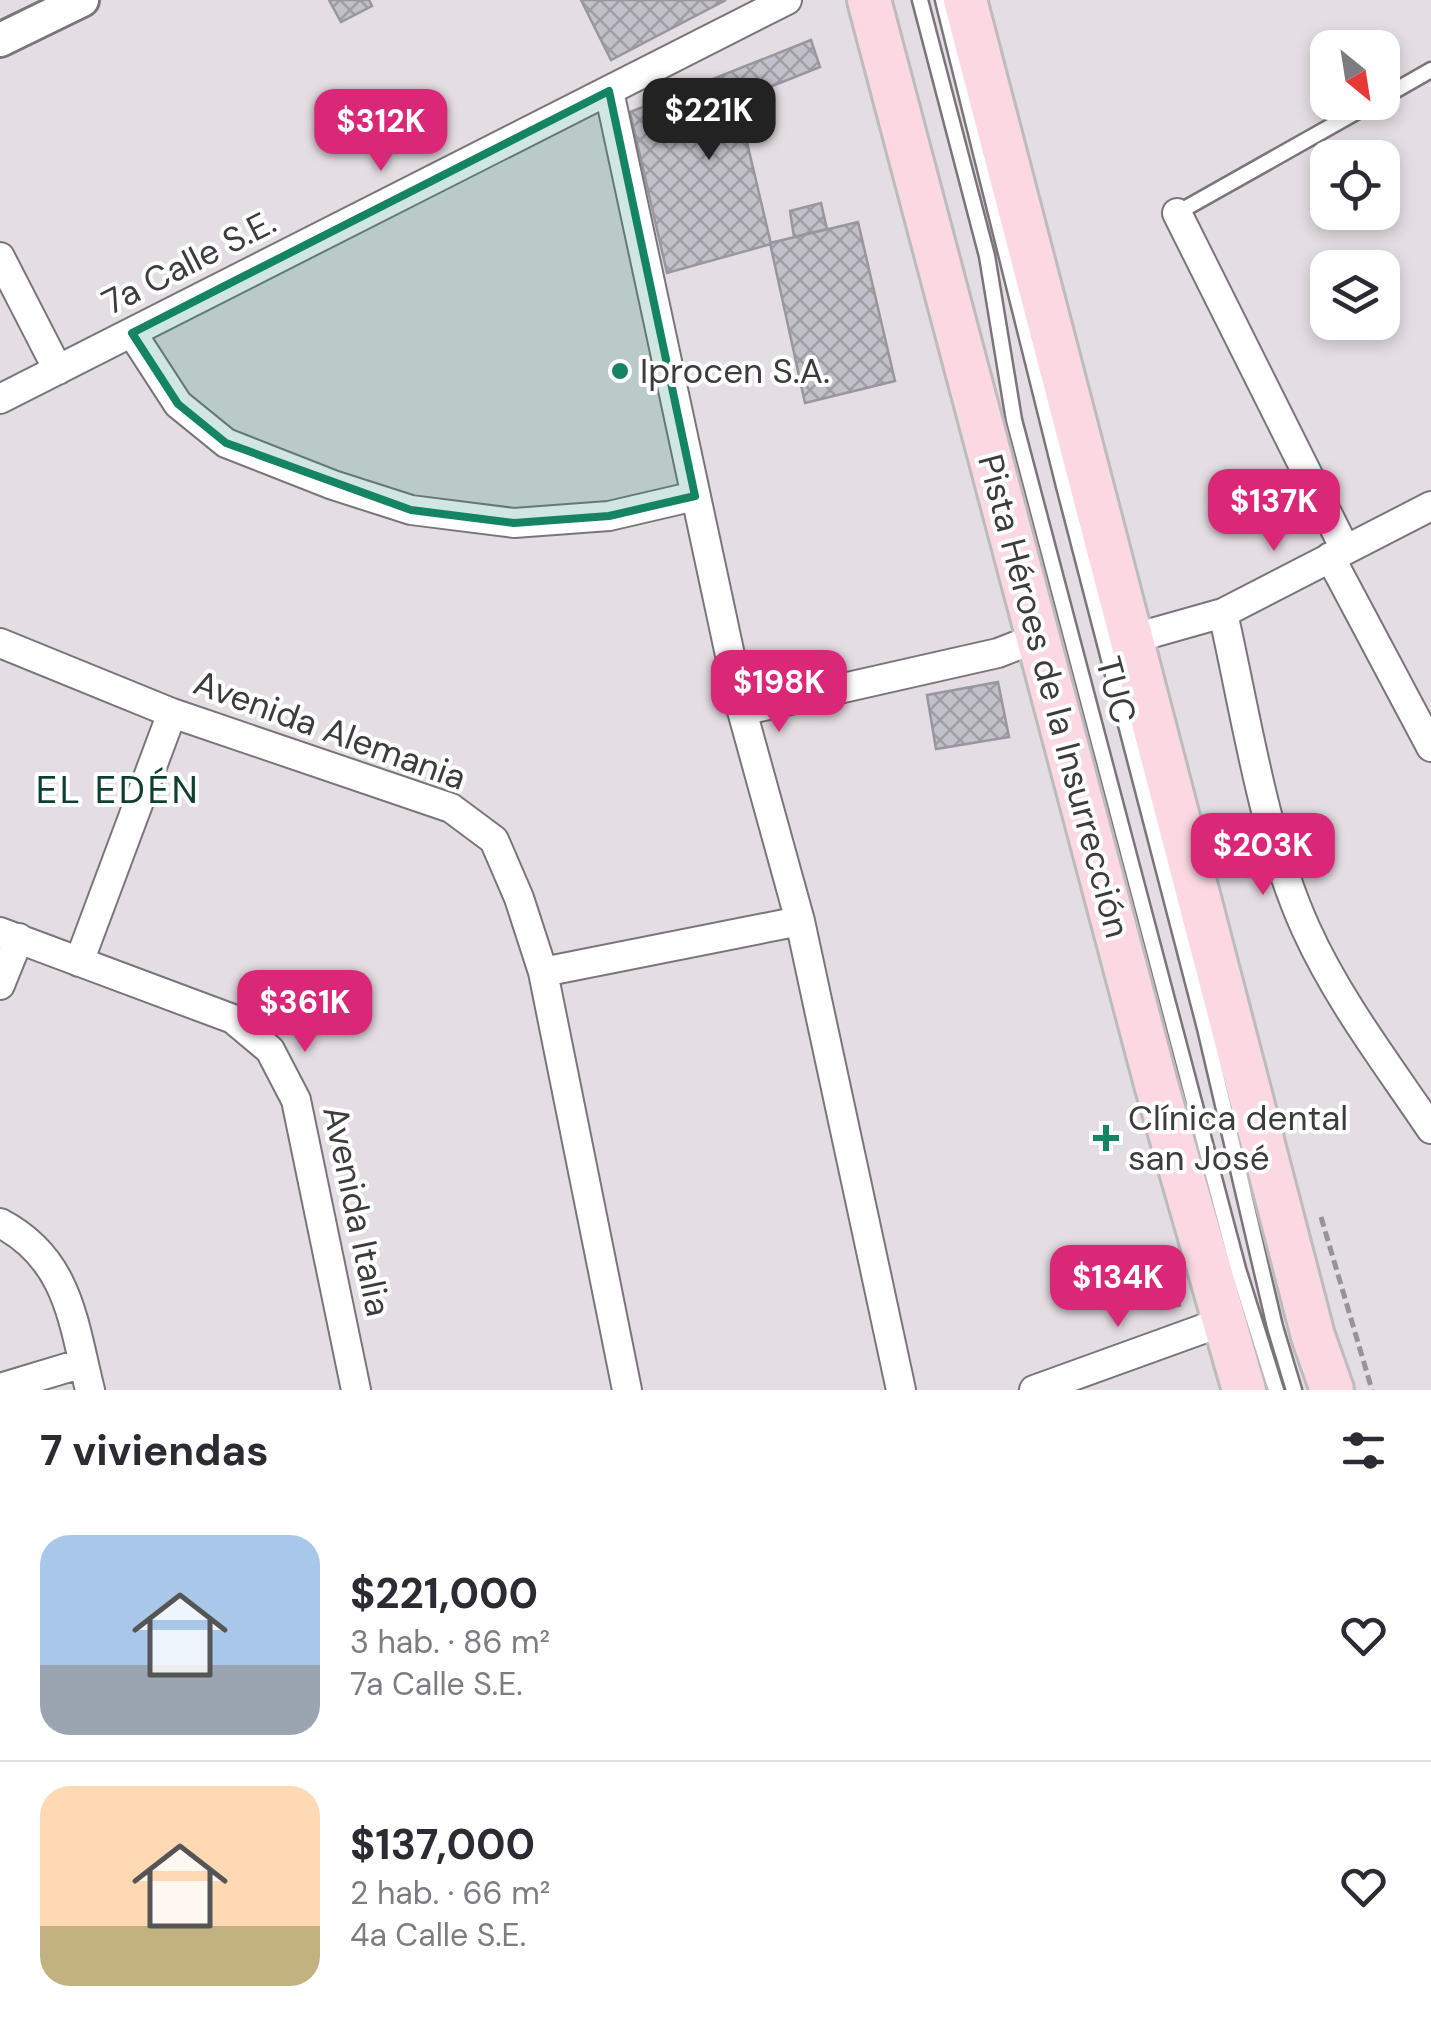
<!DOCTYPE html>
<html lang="es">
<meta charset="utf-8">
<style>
body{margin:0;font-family:"DM Sans",sans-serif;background:#f2f2f3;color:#2b2b33;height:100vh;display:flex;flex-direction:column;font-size:38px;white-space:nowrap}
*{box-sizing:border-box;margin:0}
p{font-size:32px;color:#7c7c81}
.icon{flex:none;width:55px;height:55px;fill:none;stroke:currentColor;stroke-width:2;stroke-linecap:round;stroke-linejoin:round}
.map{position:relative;height:1390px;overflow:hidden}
.details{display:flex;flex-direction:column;background:#fff;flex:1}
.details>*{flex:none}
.needle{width:65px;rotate:150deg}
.fabs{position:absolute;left:1310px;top:30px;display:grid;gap:20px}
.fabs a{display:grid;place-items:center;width:90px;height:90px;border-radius:20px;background:#fff;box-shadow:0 5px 15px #0003;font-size:50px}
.price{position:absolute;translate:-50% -85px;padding:0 22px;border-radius:20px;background:#db2777;color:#fff;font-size:32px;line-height:65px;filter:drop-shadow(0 2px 5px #0008)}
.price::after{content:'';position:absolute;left:50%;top:60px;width:30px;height:22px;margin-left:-15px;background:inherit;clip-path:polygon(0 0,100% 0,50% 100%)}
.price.selected{background:#222;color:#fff}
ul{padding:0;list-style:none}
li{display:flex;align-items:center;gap:30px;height:250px;padding:0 40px}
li+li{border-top:2px solid #e1e1e2}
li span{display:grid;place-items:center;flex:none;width:280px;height:200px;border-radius:30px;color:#555}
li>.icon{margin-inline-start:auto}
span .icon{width:120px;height:120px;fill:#fffc;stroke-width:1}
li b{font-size:42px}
h2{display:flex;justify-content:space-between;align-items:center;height:120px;padding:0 40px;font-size:42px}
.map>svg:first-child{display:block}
.building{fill:url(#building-cross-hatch);stroke:#98969e;stroke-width:2.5}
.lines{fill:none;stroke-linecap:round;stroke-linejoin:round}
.service-casing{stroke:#7b757b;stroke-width:19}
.minor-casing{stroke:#7b757b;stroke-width:32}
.tertiary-casing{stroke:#7b757b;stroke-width:38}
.primary-casing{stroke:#bdbcbd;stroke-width:48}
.path{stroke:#989397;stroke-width:5;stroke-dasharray:10 5;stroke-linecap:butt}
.service{stroke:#fff;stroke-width:14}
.minor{stroke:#fff;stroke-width:28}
.tertiary{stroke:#fff;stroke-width:32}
.primary{stroke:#fcd9e2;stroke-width:42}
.marked{fill:#158462;fill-opacity:0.2;stroke:#158462;stroke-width:8;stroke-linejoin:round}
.poi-dot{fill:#158462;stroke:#fff;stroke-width:4}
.labels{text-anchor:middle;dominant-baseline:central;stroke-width:8;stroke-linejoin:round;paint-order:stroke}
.street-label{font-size:35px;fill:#3e3b3e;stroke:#fff}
.poi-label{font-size:35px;fill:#3e3b3e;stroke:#fff;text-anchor:start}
.neighbourhood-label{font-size:38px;letter-spacing:2.5px;fill:#0d3f2e;stroke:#fff}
</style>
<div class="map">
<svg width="1431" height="1390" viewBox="0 0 1431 1390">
<defs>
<pattern id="building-cross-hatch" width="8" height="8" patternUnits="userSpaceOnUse" patternTransform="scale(2.5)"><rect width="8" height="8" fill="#c2c0c8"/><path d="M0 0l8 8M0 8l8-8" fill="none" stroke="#9f9da4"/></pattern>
</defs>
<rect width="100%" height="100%" fill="#e4dde3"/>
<path class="building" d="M 329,0 L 369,0 L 372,6 L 341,22 Z
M 581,0 L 726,0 L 611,60 Z
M 811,40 L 820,67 L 737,100 L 771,244 L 667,273 L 630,112 Z
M 821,203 L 827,229 L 794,237 L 790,211 Z
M 858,222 L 895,381 L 805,403 L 770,243 Z
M 998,682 L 1009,737 L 936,749 L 927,695 Z"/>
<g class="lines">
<g class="service-casing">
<path id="service" d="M 920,0 L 987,256 L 1014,420 L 1238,1269 L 1276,1390
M 943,0 L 1064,486 L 1205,1028 L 1275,1327 L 1294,1390
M 1382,98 L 1431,70
M 1177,213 L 1374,102"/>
</g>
<g class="minor-casing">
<path id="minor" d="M 609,91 L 742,711 L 800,921 L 901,1390
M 1177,213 L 1345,549
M 0,257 L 58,370
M 132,333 L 178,404 L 226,443 L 333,485 L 411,510 L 514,523 L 609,516 L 695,496
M 0,399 L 787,0
M 1330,557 L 1431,747
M 1223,613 C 1246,715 1263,834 1306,929 C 1338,1000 1388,1065 1431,1129
M 1131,639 L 1223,613 L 1431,506
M 0,643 L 172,713 L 451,808 L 494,840 L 519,898 L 543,972 L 627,1390
M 742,711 L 998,653 L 1039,637
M 0,932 L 233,1019 L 270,1050 L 296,1100 L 356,1390
M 79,962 L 172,713
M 543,972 L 800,921
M 0,985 L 19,938
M 0,1223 C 69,1259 73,1322 90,1390
M 0,1388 L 83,1363
M 1034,1390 L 1222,1322"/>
</g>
<g class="tertiary-casing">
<path id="tertiary" d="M 0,40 L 82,0"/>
</g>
<g class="primary-casing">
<path id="primary" d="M 869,0 L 1156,1084 L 1244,1390
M 965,0 L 1313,1336 L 1332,1390"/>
</g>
<path class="path" d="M 1321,1217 L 1372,1390
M 1170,1268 L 1180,1311"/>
<use href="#service" class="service"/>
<use href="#minor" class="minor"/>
<use href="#tertiary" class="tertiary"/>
<use href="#primary" class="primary"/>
</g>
<path class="marked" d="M 609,91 L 695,496 L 609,516 L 514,523 L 411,510 L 226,443 L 178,404 L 132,333 Z"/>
<g class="poi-dot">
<circle cx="620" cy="371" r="10"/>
<path d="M1101 1123h10v10h10v10h-10v10h-10v-10h-10v-10h10z"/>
</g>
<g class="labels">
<g class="street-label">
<text transform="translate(189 262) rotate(-27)">7a Calle S.E.</text>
<text transform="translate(1116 690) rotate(75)">TUC</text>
<text transform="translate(1054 696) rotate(75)">Pista Héroes de la Insurrección</text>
<text transform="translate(330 730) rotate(20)">Avenida Alemania</text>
<text transform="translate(357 1211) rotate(78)">Avenida Italia</text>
</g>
<g class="poi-label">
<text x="640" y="371">Iprocen S.A.</text>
<text x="1128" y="1118">Clínica dental<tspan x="1128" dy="40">san José</tspan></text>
</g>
<g class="neighbourhood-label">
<text x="118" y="790">EL EDÉN</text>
</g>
</g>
</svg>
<div class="fabs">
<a><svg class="needle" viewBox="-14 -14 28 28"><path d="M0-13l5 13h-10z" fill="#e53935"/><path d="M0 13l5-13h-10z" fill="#7c7c81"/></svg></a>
<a><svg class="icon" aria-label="locate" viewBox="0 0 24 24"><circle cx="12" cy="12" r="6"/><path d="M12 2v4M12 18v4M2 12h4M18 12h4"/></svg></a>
<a><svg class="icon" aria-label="layers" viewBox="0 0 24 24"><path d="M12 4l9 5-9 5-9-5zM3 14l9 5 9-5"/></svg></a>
</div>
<b class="price selected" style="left:709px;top:163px">$221K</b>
<b class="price" style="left:381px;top:174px">$312K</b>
<b class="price" style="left:1274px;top:554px">$137K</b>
<b class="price" style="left:779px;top:735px">$198K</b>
<b class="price" style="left:1263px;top:898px">$203K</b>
<b class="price" style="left:305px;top:1055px">$361K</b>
<b class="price" style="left:1118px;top:1330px">$134K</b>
</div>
<section class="details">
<h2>7 viviendas<svg class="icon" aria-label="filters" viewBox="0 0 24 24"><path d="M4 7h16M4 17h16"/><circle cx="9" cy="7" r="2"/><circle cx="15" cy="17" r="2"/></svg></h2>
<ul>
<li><span style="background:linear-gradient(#a9c7e8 65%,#9aa5b1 0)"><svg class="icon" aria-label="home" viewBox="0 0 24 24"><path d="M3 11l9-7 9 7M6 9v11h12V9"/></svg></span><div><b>$221,000</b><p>3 hab. · 86 m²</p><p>7a Calle S.E.</p></div><svg class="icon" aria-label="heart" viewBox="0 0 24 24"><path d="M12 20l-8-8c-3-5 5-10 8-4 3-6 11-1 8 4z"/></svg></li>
<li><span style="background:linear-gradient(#ffd9b3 70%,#c2b280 0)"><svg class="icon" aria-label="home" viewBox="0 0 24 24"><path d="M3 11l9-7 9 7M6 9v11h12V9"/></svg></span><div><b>$137,000</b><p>2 hab. · 66 m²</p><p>4a Calle S.E.</p></div><svg class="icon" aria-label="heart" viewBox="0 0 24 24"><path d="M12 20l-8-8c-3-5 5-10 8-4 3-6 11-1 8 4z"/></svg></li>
</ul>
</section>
